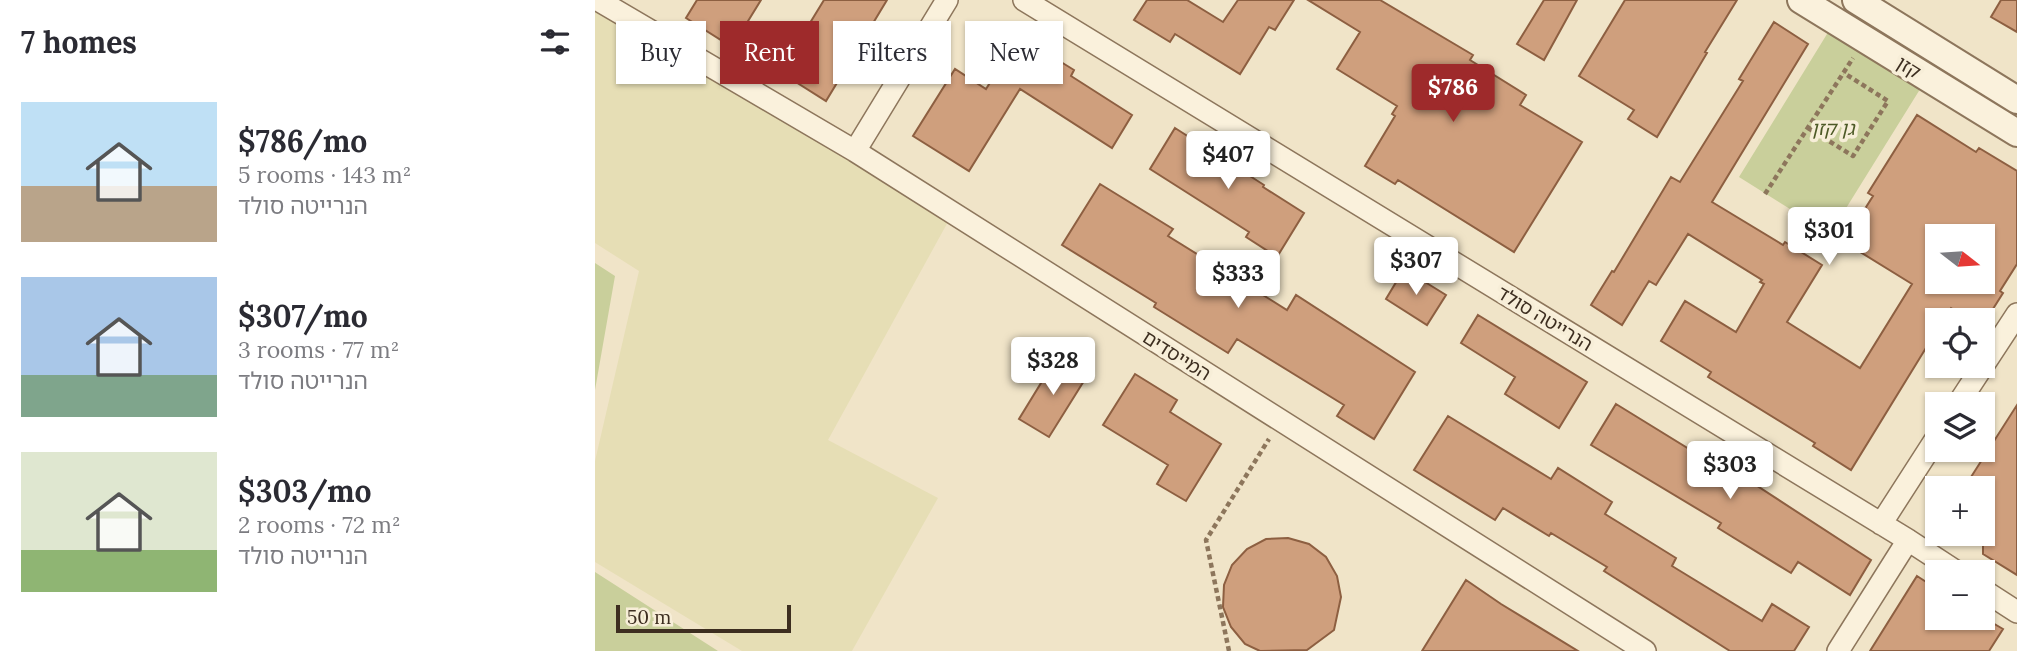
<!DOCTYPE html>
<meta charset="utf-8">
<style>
body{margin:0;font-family:Lora,"Noto Sans Hebrew",serif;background:#f2f2f3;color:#2b2b33;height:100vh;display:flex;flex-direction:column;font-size:26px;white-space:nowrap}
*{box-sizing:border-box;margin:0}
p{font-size:23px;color:#7c7c81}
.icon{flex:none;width:38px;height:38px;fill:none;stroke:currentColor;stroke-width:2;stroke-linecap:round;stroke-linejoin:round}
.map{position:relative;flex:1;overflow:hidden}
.side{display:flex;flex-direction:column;background:#fff;width:595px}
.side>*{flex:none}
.top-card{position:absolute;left:21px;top:21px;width:665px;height:63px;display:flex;gap:14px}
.needle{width:46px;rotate:107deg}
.fabs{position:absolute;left:1330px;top:224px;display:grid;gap:14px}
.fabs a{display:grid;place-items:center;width:70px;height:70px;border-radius:0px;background:#fff;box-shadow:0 2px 5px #0004;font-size:35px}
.scale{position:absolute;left:21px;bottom:18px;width:175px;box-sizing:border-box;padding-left:7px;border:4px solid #3d2e20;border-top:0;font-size:19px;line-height:24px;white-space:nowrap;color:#3d2e20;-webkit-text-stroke:5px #f7eed8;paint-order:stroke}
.price{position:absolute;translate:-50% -60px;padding:0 16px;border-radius:7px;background:#fff;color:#222;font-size:23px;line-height:46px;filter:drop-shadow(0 2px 4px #0008)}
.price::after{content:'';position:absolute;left:50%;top:42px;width:21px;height:16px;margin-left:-10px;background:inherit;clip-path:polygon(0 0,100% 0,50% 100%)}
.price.current{background:#9e2a2b;color:#fff}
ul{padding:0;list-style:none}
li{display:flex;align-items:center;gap:21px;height:175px;padding:0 21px}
li span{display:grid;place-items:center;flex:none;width:196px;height:140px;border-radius:0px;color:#555}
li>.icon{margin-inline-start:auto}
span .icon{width:84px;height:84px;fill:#fffc;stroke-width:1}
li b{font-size:30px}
h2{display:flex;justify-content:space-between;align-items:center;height:84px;padding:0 21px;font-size:30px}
.tag{padding:0 24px;border-radius:0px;background:#fff;box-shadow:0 2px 5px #0004;font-size:24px;line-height:63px}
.tag.current{background:#9e2a2b;color:#fff}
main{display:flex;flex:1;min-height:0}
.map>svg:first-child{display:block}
.farmland{fill:#e6deb5}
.green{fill:#c9cf9b}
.building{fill:#cf9f7d;stroke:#8d5f41;stroke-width:2;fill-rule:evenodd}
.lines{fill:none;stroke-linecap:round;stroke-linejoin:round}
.minor-casing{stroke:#8d765c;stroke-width:24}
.tertiary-casing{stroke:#8d765c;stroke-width:30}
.path{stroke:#8d765c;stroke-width:4.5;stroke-dasharray:5 3.5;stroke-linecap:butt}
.minor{stroke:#faf1dc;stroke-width:21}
.tertiary{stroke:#faf1dc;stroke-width:26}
.labels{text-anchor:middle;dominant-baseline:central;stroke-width:7;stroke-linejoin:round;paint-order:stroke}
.street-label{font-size:19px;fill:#3d2e20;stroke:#f7eed8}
.park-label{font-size:19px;font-style:italic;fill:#4d5a26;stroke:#f7eed8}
</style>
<main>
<section class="side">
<h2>7 homes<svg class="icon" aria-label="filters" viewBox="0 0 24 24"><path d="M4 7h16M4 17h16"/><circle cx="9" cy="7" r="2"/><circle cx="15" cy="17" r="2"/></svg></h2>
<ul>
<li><span style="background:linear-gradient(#bfe0f5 60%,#b9a48a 0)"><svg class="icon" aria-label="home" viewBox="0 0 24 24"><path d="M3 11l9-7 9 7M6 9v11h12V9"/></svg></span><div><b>$786/mo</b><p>5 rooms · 143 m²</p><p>הנרייטה סולד</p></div></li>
<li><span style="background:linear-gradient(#a9c7e8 70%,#7fa58c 0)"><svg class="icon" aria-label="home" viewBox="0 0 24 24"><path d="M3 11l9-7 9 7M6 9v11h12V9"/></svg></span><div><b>$307/mo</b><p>3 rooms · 77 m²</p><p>הנרייטה סולד</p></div></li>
<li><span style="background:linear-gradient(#dfe7d0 70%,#8fb573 0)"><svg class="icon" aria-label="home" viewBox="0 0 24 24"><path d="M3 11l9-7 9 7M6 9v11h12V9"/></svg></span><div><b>$303/mo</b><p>2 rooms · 72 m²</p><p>הנרייטה סולד</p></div></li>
</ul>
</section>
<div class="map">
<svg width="1422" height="651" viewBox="0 0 1422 651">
<rect width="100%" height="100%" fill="#f0e4c8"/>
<path class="farmland" d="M 0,9 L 354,220 L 233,440 L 343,498 L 257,651 L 147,651 L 0,562 L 0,461 L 44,271 L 0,243 Z"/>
<path class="green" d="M 1240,21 L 1332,78 L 1235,234 L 1144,177 Z
M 0,263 L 20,276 L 0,390 Z
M 0,572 L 123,651 L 0,651 Z"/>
<path class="building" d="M 102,0 L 166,0 L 137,47 L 91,18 Z
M 229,0 L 292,0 L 231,101 L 185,72 Z
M 552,0 L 592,0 L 628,22 L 643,0 L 699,0 L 680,30 L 674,27 L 645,74 L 580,34 L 575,42 L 539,20 Z
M 713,0 L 785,0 L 878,55 L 875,60 L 931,95 L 925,105 L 987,142 L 919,252 L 803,180 L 800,184 L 770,166 L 800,116 L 797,114 L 802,106 L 742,69 L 765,32 Z
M 949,0 L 982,0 L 949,60 L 922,44 Z
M 1030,0 L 1142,0 L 1110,52 L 1112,53 L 1062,137 L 1033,119 L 1039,110 L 984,76 Z
M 1406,0 L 1422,0 L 1422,32 L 1396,17 Z
M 1179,22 L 1213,44 L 1117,202 L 1188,245 L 1190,242 L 1227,265 L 1192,322 L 1265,368 L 1317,284 L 1249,242 L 1278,196 L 1273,193 L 1322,115 L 1381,152 L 1384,148 L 1422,171 L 1422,264 L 1405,291 L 1408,293 L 1391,320 L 1375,320 L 1356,308 L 1348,320 L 1342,320 L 1342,330 L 1256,470 L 1218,446 L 1220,443 L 1113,377 L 1116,372 L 1066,341 L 1090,301 L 1141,332 L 1169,284 L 1165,282 L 1167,280 L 1093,234 L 1061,285 L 1054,281 L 1027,325 L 996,305 L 1017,271 L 1019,272 L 1076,177 L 1085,182 L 1148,81 L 1144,79 ZM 1342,236 L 1388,236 L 1388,282 L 1342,282 Z
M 424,36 L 479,70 L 476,76 L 537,115 L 517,148 L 425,89 L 374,171 L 318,136 L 360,69 L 391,89 Z
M 580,128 L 669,185 L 668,187 L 709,213 L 682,257 L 651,237 L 654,232 L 555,169 Z
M 505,184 L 578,229 L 573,236 L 692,310 L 701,295 L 820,372 L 779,439 L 742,416 L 749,405 L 642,339 L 633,353 L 559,307 L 561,303 L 467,245 Z
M 809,269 L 851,295 L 832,325 L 791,299 Z
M 883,315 L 992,382 L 964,428 L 910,394 L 920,377 L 866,343 Z
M 462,357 L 492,376 L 454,437 L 424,419 Z
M 540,374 L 582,400 L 575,412 L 626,444 L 591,501 L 562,484 L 573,465 L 508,425 Z
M 1021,404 L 1151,484 L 1153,480 L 1276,560 L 1255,595 L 1203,562 L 1196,573 L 1123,528 L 1126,523 L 996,445 Z
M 1422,405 L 1422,575 L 1388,554 L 1388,488 L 1369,488 Z
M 853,416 L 956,479 L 963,468 L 1017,502 L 1010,514 L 1081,558 L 1077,566 L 1167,621 L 1177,604 L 1214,627 L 1199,651 L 1135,651 L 1009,571 L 1012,567 L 956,533 L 954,536 L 908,508 L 900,520 L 819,470 Z
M 693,538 L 714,544 L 731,557 L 742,576 L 746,597 L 739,630 L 712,650 L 665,651 L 650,644 L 636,627 L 628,607 L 629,585 L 637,565 L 652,549 L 671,539 Z
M 1322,576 L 1342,589 L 1342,618 L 1389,618 L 1408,629 L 1394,651 L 1275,651 Z
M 871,580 L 906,604 L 983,651 L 827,651 Z"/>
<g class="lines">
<g class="minor-casing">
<path id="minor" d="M 3,0 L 260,151 L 1050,651
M 429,0 L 1313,540 L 1362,572
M 260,151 L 352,0
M 1363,404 L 1422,314
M 1286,524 L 1342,437
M 1388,590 L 1422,612
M 1243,651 L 1313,540"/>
</g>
<g class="tertiary-casing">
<path id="tertiary" d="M 1206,0 L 1422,133
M 1261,0 L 1422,100"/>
</g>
<path class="path" d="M 1213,128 L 1258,156 L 1293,101 L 1249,73
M 1170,194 L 1258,58
M 634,651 L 611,540 L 674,439"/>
<use href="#minor" class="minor"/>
<use href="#tertiary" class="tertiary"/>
</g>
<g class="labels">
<g class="street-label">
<text transform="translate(1314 67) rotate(32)">קזן</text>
<text transform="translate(950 318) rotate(31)">הנרייטה סולד</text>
<text transform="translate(582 355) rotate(32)">המייסדים</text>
</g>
<g class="park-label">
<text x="1238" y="128">גן קזן</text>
</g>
</g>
</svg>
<div class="fabs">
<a><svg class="needle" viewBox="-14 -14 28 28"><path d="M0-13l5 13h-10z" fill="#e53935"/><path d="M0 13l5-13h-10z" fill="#7c7c81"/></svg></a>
<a><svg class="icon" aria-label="locate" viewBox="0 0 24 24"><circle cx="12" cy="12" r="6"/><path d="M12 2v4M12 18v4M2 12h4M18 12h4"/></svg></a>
<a><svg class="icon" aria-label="layers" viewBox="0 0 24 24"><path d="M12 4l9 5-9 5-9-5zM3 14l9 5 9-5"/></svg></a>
<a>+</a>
<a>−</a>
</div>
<div class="scale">50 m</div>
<b class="price current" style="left:858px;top:124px">$786</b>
<b class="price" style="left:633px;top:191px">$407</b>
<b class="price" style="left:1234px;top:267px">$301</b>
<b class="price" style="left:821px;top:297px">$307</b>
<b class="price" style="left:643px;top:310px">$333</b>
<b class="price" style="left:458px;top:397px">$328</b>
<b class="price" style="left:1135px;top:501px">$303</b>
<div class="top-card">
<a class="tag">Buy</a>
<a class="tag current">Rent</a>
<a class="tag">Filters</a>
<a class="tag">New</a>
</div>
</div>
</main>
